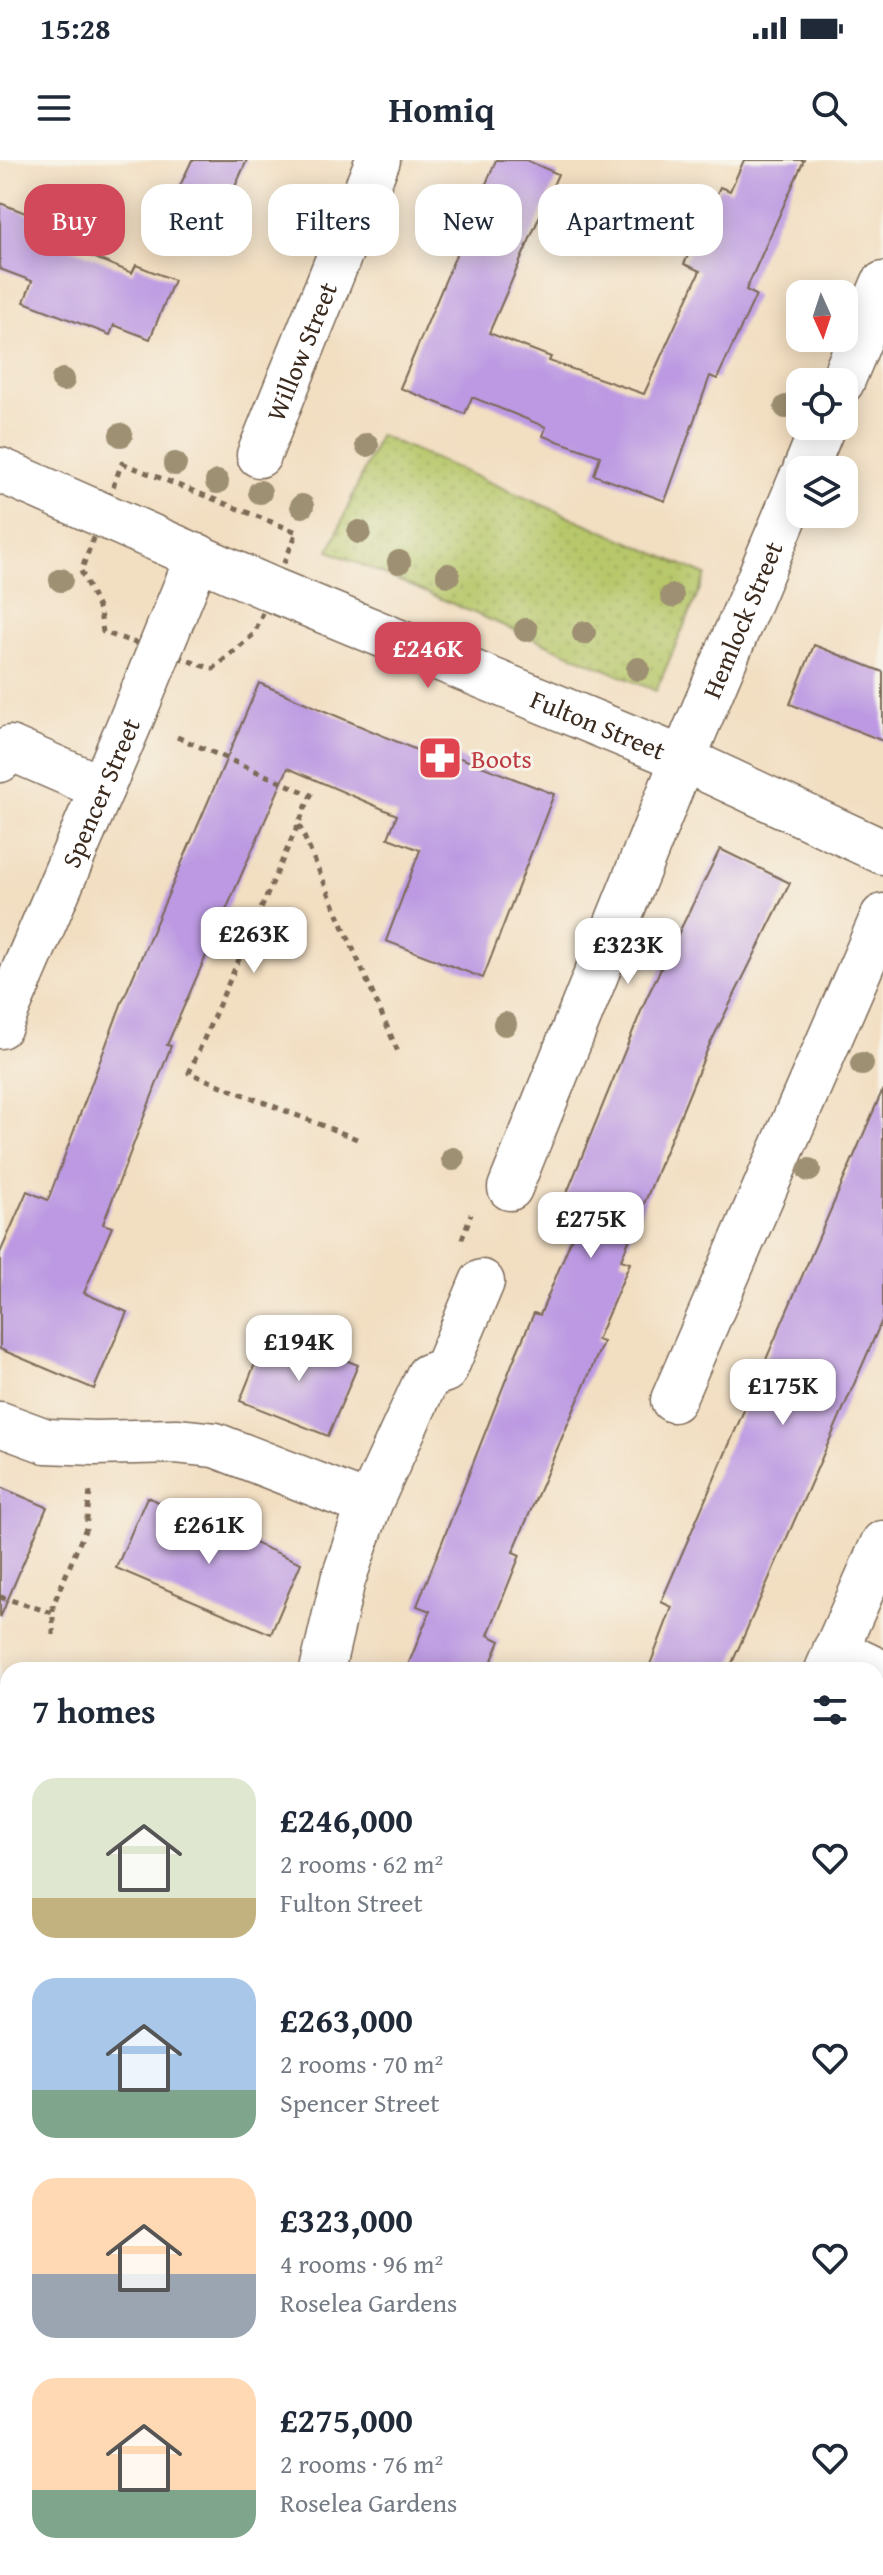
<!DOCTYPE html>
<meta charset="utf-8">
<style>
body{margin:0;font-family:"Gentium Book Plus",serif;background:#f2f2f3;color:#1f2937;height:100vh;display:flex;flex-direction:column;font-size:30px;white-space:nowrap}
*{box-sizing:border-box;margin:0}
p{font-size:26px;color:#747a83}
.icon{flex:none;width:44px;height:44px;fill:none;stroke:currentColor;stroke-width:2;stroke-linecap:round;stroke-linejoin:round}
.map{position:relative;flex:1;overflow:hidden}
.details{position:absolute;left:0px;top:1502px;width:884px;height:914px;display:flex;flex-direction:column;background:#fff;border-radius:24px 24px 0 0;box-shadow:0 4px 20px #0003}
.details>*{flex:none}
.top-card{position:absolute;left:24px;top:24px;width:836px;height:72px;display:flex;gap:16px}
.needle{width:52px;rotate:177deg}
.tools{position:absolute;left:786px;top:120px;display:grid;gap:16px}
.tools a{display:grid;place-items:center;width:72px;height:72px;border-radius:16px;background:#fff;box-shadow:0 4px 20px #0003;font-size:40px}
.price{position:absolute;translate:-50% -68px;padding:0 18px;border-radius:16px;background:#fff;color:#222;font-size:26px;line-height:52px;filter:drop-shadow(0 2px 4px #0008)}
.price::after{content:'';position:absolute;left:50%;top:48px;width:24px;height:18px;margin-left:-12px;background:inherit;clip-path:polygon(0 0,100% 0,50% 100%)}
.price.selected{background:#d1495b;color:#fff}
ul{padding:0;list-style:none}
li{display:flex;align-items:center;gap:24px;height:200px;padding:0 32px}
li span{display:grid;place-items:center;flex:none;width:224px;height:160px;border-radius:24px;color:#555}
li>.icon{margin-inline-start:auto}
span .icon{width:96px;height:96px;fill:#fffc;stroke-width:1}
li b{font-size:34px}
h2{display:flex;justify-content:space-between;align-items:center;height:96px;padding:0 32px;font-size:34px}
.pill{padding:0 28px;border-radius:24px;background:#fff;box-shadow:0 4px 20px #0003;font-size:28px;line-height:72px}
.pill.selected{background:#d1495b;color:#fff}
.status{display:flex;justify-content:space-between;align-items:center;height:56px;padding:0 40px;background:#fff;direction:ltr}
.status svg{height:22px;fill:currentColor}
header{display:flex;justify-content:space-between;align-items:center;height:104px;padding:0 32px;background:#fff;font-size:36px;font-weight:600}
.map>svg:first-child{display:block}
.grass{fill:url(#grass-dots);stroke:#797844;stroke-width:2}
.building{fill:#bc99e2}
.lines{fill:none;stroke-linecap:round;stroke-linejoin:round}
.minor-casing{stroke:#7b6957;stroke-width:47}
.path{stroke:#7b6957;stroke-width:5;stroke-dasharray:6 6;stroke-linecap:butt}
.minor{stroke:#fff;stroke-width:44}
.tree{fill:#9e9072}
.labels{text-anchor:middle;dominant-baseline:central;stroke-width:6;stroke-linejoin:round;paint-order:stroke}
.street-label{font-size:26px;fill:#3b2a1e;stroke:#f7f3e8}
.health-label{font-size:26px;fill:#be3a42;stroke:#f7f3e8;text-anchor:start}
</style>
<div class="status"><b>15:28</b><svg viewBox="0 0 49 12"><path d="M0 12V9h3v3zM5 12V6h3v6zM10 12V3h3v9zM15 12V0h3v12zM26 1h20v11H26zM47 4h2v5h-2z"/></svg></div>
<header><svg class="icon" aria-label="menu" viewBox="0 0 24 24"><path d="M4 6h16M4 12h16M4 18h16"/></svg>Homiq<svg class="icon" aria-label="search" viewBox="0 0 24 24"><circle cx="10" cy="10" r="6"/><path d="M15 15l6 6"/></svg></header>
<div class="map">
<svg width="883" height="2415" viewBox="0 0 883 2415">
<defs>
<pattern id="grass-dots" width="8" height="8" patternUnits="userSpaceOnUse" patternTransform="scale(2)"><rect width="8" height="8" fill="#b7c76a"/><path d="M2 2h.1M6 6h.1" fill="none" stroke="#9eab5b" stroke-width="1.8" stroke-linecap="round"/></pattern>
</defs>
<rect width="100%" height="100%" fill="#f7f3e8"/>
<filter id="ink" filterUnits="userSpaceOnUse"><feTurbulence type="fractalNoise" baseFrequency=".0125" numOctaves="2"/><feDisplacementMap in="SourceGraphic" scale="16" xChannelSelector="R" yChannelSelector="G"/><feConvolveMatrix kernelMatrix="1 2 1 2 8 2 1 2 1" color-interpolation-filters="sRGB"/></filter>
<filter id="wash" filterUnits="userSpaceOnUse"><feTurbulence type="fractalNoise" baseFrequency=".006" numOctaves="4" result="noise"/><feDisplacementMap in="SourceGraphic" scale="32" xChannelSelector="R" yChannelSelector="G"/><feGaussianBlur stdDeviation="1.8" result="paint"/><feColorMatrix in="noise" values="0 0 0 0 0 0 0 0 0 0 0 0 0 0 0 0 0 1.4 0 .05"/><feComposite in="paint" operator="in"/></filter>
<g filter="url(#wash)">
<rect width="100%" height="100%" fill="#f2dec1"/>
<path class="grass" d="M 379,275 L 706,415 L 656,531 L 329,391 Z"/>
<g id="blocks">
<path class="building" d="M 192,0 L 247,0 L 228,42 L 236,46 L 219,83 L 165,58 Z
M 496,0 L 526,0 L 558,14 L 489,173 L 551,197 L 549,201 L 644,234 L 700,111 L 684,104 L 720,27 L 730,31 L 744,0 L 804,0 L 746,130 L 756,135 L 717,219 L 710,216 L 665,341 L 594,315 L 600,296 L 543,276 L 546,267 L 472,237 L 465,254 L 400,228 Z
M 0,43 L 64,68 L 58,83 L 132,113 L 136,105 L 174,120 L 150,179 L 114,165 L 110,175 L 24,142 L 32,121 L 0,109 Z
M 814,485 L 883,512 L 883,581 L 790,544 Z
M 259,523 L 421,592 L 424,584 L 554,634 L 483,818 L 386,781 L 420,690 L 388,678 L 397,655 L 288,608 L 167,885 L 171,886 L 103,1064 L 112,1067 L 84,1133 L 127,1152 L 94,1229 L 0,1189 L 0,1093 L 27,1031 L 48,1040 L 122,842 Z
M 720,689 L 790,723 L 708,888 L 621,1100 L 630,1103 L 597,1180 L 603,1182 L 513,1392 L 520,1395 L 488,1475 L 500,1481 L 488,1510 L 406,1510 L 430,1451 L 417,1446 L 514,1199 L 534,1153 L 540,1155 L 578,1063 L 558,1055 L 646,839 Z
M 883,929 L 883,1158 L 729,1510 L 648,1510 L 672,1447 L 661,1442 Z
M 269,1169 L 358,1205 L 328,1276 L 240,1241 Z
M 0,1327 L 47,1347 L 0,1458 Z
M 147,1337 L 301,1403 L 271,1474 L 116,1408 Z"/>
</g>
</g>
<g filter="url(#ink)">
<use href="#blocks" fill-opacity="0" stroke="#7b6957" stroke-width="2"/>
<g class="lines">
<g class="minor-casing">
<g id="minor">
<path d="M 842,222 L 883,124"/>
<path id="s1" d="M 259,295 L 378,0"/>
<path id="s2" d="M 0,310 L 273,430 L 683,599 L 883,692"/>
<path d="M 805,310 L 823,266"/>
<path d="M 0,600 L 10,588 L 102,628"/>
<path id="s3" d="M 0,866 L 132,558 L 198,396"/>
<path id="s4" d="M 510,1028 L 683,599 L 800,321"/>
<path d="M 673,1240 L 883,756"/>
<path d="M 0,1264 L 46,1281 L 95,1283 L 176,1281 L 215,1285 L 369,1345 L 343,1420 L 322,1510"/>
<path d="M 369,1345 L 428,1216 L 445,1210 L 482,1122"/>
<path d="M 835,1490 L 883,1513"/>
<path d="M 827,1510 L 883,1383"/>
<path d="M 1,1637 L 8,1620"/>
<path d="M 876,1786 L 883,1791"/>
<path d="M 0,2352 L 8,2355"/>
<path d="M 876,2394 L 882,2415"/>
<path d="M 158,2408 L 178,2415"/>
</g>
</g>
<path class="path" d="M 122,303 L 297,372 L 254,474 L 213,509 L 103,472 L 100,452 L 81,411 Z
M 177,577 L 311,635 L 189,913 L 362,981
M 299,665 L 399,894
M 462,1079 L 471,1054
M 0,1437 L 53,1453
M 53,1475 L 53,1445 L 86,1368 L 90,1331"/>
<use href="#minor" class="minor"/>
</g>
<g class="tree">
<circle cx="63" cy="220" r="12"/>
<circle cx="786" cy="247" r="12"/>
<circle cx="121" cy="275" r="12"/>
<circle cx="367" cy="285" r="12"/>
<circle cx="175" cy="304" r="12"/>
<circle cx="217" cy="322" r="12"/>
<circle cx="260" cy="332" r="12"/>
<circle cx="302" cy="346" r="12"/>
<circle cx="359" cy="372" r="12"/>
<circle cx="399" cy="402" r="12"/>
<circle cx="448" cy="415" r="12"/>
<circle cx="61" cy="420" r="12"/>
<circle cx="672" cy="436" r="12"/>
<circle cx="526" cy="470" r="12"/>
<circle cx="584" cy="473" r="12"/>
<circle cx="638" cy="509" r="12"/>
<circle cx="505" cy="864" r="12"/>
<circle cx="862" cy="904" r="12"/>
<circle cx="453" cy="999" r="12"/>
<circle cx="809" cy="1010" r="12"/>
</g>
</g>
<defs>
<g id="pharmacy-square" transform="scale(2.3)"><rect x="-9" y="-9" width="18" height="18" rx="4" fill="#e0444e" stroke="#f7f3e8"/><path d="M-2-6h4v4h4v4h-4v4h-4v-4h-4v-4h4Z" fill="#fff"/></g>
</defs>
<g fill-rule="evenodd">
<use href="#pharmacy-square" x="440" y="598"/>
</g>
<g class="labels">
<g class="street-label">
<text stroke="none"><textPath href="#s1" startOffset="112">Willow Street</textPath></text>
<text stroke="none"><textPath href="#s4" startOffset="614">Hemlock Street</textPath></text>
<text stroke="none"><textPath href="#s2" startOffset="650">Fulton Street</textPath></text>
<text stroke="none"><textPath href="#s3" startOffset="254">Spencer Street</textPath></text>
</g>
<g class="health-label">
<text x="471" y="598">Boots</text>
</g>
</g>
</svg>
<div class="tools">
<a><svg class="needle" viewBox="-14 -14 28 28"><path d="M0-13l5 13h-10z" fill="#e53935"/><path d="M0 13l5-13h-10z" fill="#747a83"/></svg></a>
<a><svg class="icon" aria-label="locate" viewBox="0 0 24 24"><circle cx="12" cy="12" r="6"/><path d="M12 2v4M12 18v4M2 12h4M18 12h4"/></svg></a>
<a><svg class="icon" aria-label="layers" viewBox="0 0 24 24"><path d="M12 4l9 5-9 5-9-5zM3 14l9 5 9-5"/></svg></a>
</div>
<b class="price selected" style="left:428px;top:530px">£246K</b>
<b class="price" style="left:254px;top:815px">£263K</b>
<b class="price" style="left:628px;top:826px">£323K</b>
<b class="price" style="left:591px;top:1100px">£275K</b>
<b class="price" style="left:299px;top:1223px">£194K</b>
<b class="price" style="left:783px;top:1267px">£175K</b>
<b class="price" style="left:209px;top:1406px">£261K</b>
<div class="top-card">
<a class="pill selected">Buy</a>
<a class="pill">Rent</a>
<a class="pill">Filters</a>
<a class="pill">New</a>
<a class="pill">Apartment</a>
</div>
<section class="details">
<h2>7 homes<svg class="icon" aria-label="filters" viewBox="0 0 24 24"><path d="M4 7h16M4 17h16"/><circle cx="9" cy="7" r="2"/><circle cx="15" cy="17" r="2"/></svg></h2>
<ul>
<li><span style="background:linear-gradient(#dfe7d0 75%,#c2b280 0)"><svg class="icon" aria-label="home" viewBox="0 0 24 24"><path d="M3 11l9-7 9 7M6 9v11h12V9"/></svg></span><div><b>£246,000</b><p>2 rooms · 62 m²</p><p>Fulton Street</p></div><svg class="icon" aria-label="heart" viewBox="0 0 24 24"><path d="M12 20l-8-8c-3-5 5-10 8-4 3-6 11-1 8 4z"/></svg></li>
<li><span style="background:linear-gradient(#a9c7e8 70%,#7fa58c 0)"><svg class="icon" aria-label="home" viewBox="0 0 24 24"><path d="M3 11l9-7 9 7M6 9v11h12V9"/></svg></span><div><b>£263,000</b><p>2 rooms · 70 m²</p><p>Spencer Street</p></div><svg class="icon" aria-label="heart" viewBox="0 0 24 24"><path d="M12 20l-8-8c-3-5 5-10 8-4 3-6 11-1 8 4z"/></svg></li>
<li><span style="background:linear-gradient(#ffd9b3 60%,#9aa5b1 0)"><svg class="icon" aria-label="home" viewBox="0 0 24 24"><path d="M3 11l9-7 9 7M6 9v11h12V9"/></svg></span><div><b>£323,000</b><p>4 rooms · 96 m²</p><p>Roselea Gardens</p></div><svg class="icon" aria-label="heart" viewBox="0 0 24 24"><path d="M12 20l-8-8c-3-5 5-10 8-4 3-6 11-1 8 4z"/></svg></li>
<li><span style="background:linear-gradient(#ffd9b3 70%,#7fa58c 0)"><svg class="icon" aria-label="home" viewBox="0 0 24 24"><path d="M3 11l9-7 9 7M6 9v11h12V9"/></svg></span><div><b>£275,000</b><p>2 rooms · 76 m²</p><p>Roselea Gardens</p></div><svg class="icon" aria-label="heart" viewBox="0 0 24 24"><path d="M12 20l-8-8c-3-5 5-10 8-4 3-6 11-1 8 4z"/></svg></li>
</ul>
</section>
</div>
